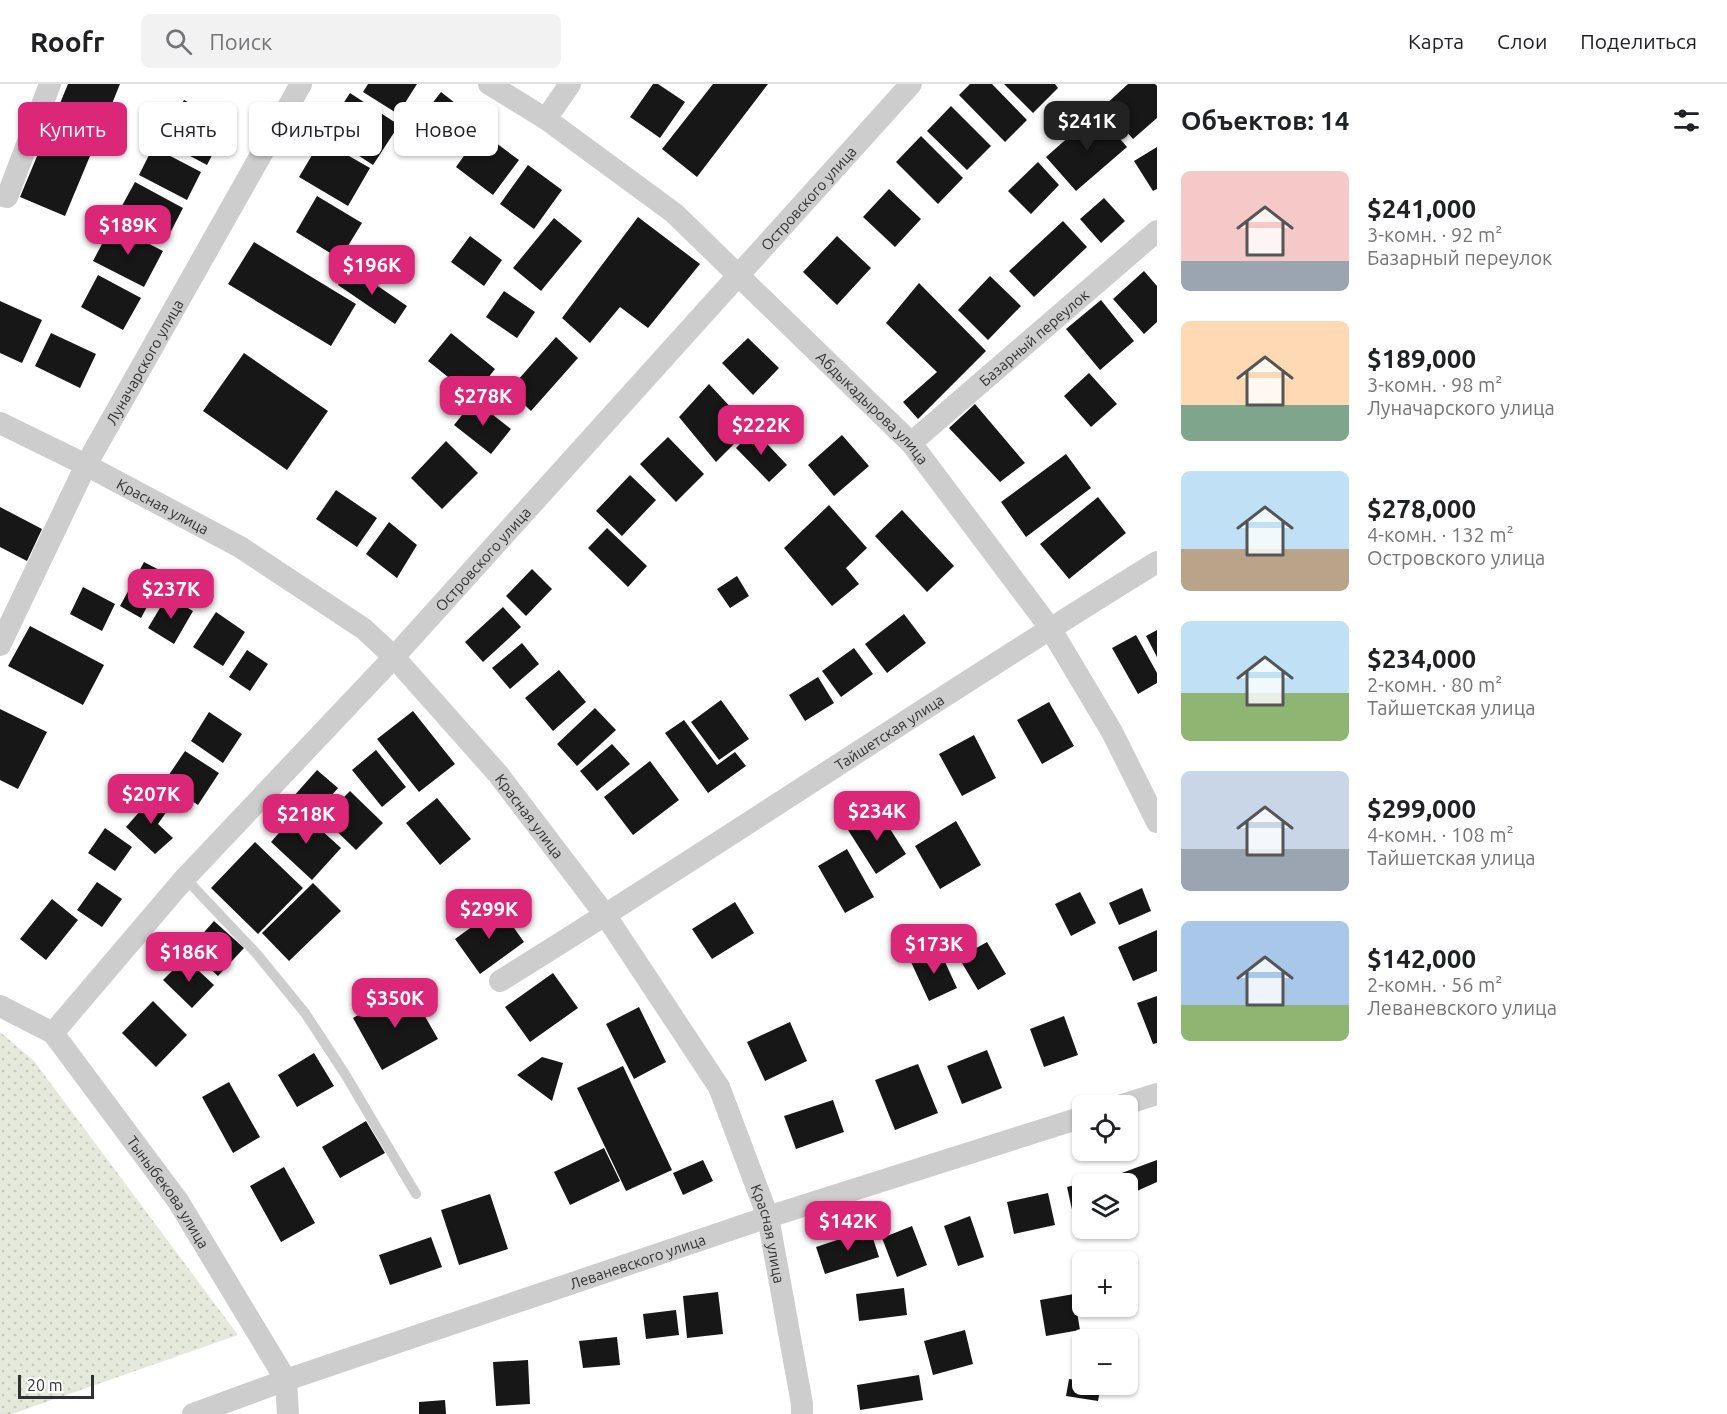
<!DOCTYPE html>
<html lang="ru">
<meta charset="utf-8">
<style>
body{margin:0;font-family:Ubuntu,sans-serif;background:#f2f2f2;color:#202124;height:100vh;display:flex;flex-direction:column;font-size:22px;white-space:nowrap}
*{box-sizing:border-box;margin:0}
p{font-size:20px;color:#757577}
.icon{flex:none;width:33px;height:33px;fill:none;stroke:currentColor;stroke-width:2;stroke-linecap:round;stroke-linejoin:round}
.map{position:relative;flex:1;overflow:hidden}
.drawer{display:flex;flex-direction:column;background:#fff;width:570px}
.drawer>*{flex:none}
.guide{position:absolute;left:18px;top:18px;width:570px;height:54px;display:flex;gap:12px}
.tools{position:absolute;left:1072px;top:1011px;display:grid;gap:12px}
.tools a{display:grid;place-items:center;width:66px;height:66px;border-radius:9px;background:#fff;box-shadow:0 2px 4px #0004;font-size:30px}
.scale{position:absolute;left:18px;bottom:15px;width:76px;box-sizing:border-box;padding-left:6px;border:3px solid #303030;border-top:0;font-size:16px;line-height:21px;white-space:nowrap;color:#303030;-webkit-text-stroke:4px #fff;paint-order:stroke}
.price{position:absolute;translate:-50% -51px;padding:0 14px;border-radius:12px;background:#db2777;color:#fff;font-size:20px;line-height:39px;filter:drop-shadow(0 2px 3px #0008)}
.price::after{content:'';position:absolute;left:50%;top:36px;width:18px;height:14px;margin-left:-9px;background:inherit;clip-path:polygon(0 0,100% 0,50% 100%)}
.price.on{background:#222;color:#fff}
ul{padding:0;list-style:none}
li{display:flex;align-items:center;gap:18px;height:150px;padding:0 24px}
li span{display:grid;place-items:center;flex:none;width:168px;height:120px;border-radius:9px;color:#555}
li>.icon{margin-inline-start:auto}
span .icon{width:72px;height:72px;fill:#fffc;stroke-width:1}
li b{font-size:26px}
h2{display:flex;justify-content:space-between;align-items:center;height:72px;padding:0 24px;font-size:26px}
.tag{padding:0 21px;border-radius:9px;background:#fff;box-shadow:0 2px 4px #0004;font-size:21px;line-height:54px}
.tag.on{background:#db2777;color:#fff}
header{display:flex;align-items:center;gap:36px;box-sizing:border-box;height:84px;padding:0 30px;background:#fff;border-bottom:2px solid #e0e0e0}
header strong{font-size:28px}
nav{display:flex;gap:33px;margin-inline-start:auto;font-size:21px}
.search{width:420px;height:54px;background:#f2f2f2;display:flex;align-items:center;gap:15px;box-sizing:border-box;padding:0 21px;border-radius:9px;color:#757577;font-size:22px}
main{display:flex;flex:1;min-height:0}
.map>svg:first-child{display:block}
.green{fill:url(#green-dots)}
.building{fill:#171717}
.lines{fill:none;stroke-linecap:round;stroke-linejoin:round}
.lane{stroke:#cdcdcd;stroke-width:10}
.street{stroke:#cdcdcd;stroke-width:22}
.labels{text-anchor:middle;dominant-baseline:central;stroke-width:6;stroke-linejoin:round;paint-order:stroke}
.street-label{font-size:15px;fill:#303030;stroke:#fff}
</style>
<header>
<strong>Roofr</strong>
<div class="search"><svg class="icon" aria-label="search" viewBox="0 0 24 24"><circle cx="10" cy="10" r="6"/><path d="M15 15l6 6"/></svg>Поиск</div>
<nav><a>Карта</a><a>Слои</a><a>Поделиться</a></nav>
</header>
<main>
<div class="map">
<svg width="1157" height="1330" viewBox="0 0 1157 1330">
<defs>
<pattern id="green-dots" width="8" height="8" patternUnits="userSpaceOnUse" patternTransform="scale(1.5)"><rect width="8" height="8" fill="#e5e9dc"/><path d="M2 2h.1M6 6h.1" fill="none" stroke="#c5c8bd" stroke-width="1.8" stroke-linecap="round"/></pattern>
</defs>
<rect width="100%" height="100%" fill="#fff"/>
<path class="green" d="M 0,948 L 34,977 L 238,1251 L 12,1330 L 0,1330 Z"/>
<path class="building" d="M 68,0 L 120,0 L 101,47 L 56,29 Z
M 368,0 L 417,0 L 398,30 L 363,8 Z
M 653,0 L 658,0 L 685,18 L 660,54 L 630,33 Z
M 713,0 L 768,0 L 697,93 L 662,65 Z
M 970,0 L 992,0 L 1027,36 L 1005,58 L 959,11 Z
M 1004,0 L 1055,0 L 1058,4 L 1033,29 Z
M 1128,0 L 1155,0 L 1157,2 L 1157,34 L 1133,55 L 1104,22 Z
M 441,8 L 473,33 L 445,68 L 414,43 Z
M 350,9 L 399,41 L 373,81 L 324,49 Z
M 184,16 L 228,40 L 207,81 L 162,57 Z
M 951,22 L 991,62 L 967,86 L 927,47 Z
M 1097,28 L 1127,63 L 1076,107 L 1046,73 Z
M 50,41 L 95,60 L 65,132 L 20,113 Z
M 481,48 L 519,76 L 493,111 L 456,83 Z
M 921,52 L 963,94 L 938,120 L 896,78 Z
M 321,56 L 370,84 L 348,122 L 299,93 Z
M 153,63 L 201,88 L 187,116 L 139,91 Z
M 1157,63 L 1157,105 L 1153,107 L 1134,77 Z
M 1038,78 L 1059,101 L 1031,130 L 1008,107 Z
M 528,81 L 562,106 L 534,145 L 500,120 Z
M 135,98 L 183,124 L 167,155 L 118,129 Z
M 889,105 L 921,135 L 895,163 L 863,133 Z
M 317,112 L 362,139 L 340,175 L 296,148 Z
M 1104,114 L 1125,137 L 1101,159 L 1080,135 Z
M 638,133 L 700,180 L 648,244 L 620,223 L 590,259 L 562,234 Z
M 554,134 L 582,157 L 541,207 L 513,184 Z
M 1063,137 L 1087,163 L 1034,213 L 1009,187 Z
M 112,141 L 163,167 L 144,203 L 93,177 Z
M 470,152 L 502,176 L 484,202 L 451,178 Z
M 837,152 L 871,184 L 837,221 L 803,188 Z
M 254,158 L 356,220 L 331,262 L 228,200 Z
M 350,183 L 407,222 L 395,240 L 338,201 Z
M 1144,187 L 1157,202 L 1157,238 L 1144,250 L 1113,215 Z
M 98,191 L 141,214 L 123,246 L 81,223 Z
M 990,192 L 1021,222 L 988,256 L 958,226 Z
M 919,199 L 986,267 L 918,335 L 903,318 L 937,288 L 886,239 Z
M 504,207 L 535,228 L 517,254 L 486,233 Z
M 1101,216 L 1134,257 L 1100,286 L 1066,245 Z
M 0,217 L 42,236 L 22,279 L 0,269 Z
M 51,249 L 96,270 L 80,304 L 35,282 Z
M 451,249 L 495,285 L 473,313 L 428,277 Z
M 556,253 L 578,274 L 531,327 L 509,306 Z
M 748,254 L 779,284 L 753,311 L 722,279 Z
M 244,269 L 328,327 L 287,386 L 203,327 Z
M 1089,289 L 1117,320 L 1091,343 L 1064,312 Z
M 709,300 L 750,344 L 716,378 L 679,333 Z
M 474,316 L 511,345 L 491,370 L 454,341 Z
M 975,320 L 1025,379 L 1000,398 L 949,344 Z
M 754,346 L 787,381 L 769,398 L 736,364 Z
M 842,351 L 869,382 L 834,412 L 808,381 Z
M 668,353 L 704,390 L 676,418 L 640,380 Z
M 446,357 L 478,389 L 442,425 L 411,394 Z
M 1066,370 L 1091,404 L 1026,453 L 1001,418 Z
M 630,391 L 656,416 L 622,452 L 596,427 Z
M 336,406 L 377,434 L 357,463 L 316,435 Z
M 1098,413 L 1126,449 L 1069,495 L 1040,460 Z
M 829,421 L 867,464 L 846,484 L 859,500 L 832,522 L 784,464 Z
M 0,423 L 42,445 L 27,477 L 0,463 Z
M 902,426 L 954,482 L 927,508 L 875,452 Z
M 389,438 L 417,461 L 397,494 L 366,470 Z
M 607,444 L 647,482 L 628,503 L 588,464 Z
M 144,478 L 165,489 L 141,534 L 120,522 Z
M 532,485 L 552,505 L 526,532 L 506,512 Z
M 737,492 L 749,512 L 730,524 L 717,505 Z
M 83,503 L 115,520 L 102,547 L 70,530 Z
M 167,512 L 193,527 L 174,560 L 148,544 Z
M 503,523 L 521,543 L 483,578 L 465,558 Z
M 216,528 L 245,548 L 223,582 L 193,563 Z
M 904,530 L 926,559 L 887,589 L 865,560 Z
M 30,542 L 104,581 L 83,621 L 8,582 Z
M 1157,546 L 1157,573 L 1146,552 Z
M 1136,551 L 1157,589 L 1157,599 L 1138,610 L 1112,564 Z
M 522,559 L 539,580 L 510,605 L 492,584 Z
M 854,564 L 873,590 L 841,613 L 822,587 Z
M 247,566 L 268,580 L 250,607 L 229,593 Z
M 559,586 L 586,618 L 553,647 L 525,614 Z
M 818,593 L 834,619 L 805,637 L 789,611 Z
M 721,616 L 749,655 L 719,676 L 691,638 Z
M 1049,618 L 1074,662 L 1042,680 L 1017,636 Z
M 595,624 L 616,646 L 577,682 L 557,660 Z
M 0,625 L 47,648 L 18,705 L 0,696 Z
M 413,627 L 455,680 L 419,708 L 377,655 Z
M 209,628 L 242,650 L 223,679 L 191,657 Z
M 684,636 L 717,681 L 735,668 L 746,682 L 708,709 L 665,649 Z
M 974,651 L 996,694 L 962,712 L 939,670 Z
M 612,660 L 630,680 L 597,707 L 580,687 Z
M 376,666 L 406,703 L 382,723 L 352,686 Z
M 185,667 L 219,689 L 198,721 L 164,698 Z
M 650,677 L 679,716 L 633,751 L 604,713 Z
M 317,686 L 338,704 L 314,732 L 293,713 Z
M 350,707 L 383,739 L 356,766 L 323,734 Z
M 155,710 L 169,724 L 158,740 L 173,754 L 155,770 L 126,743 Z
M 437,714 L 471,755 L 440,781 L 406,739 Z
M 299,726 L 341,764 L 312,796 L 271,758 Z
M 878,726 L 906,770 L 876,790 L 848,746 Z
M 956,737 L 981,781 L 940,805 L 915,762 Z
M 105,744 L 132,763 L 115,787 L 88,769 Z
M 255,758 L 303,804 L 258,850 L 211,804 Z
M 847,765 L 874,813 L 845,829 L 818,782 Z
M 97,798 L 122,815 L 102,843 L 77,826 Z
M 313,799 L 341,827 L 289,877 L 262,849 Z
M 1142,804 L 1151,827 L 1119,841 L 1109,819 Z
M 1080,808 L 1096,839 L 1071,852 L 1055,820 Z
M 52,815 L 78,836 L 46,876 L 20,855 Z
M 735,818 L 754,849 L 712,875 L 692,845 Z
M 499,823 L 524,858 L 480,890 L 455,855 Z
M 214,837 L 244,864 L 218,892 L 189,865 Z
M 1157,846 L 1157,887 L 1133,897 L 1118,863 Z
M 987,858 L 1006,890 L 978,906 L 959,874 Z
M 939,865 L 957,904 L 929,917 L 911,878 Z
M 185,874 L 214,901 L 192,924 L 163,896 Z
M 553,889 L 578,924 L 530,958 L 505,923 Z
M 408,903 L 438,955 L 382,986 L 353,934 Z
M 1157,912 L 1157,959 L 1153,960 L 1137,919 Z
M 153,917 L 187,951 L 156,983 L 122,949 Z
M 639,923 L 666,978 L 634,995 L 606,940 Z
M 1064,932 L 1078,971 L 1044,983 L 1030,945 Z
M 790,938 L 807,977 L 765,997 L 747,958 Z
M 987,966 L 1002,1004 L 962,1020 L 947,982 Z
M 314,969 L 334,1002 L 297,1023 L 278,991 Z
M 542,973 L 563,979 L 552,1017 L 517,991 Z
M 918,980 L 938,1029 L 895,1046 L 875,996 Z
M 623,982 L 672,1086 L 626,1107 L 577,1004 Z
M 229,998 L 260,1053 L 233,1069 L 202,1013 Z
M 833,1016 L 844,1048 L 796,1065 L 784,1032 Z
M 366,1037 L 385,1069 L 340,1094 L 322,1063 Z
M 604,1064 L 620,1097 L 570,1121 L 554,1088 Z
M 703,1076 L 713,1097 L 683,1111 L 673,1089 Z
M 1157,1076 L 1157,1098 L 1128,1111 L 1128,1100 L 1122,1100 L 1119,1090 Z
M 284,1083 L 315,1139 L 281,1158 L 250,1102 Z
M 1083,1099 L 1083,1146 L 1077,1148 L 1067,1103 Z
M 1048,1109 L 1055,1141 L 1014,1150 L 1007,1118 Z
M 490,1110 L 508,1165 L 459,1181 L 441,1126 Z
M 970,1132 L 984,1173 L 958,1182 L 944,1142 Z
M 912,1142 L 927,1181 L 897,1193 L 882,1154 Z
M 870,1145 L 879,1173 L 825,1190 L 816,1163 Z
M 431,1153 L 442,1183 L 390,1201 L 379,1171 Z
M 1120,1169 L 1121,1178 L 1095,1178 L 1094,1175 Z
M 904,1204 L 907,1231 L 859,1237 L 856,1210 Z
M 718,1208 L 723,1250 L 687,1254 L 683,1212 Z
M 1074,1210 L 1080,1246 L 1046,1252 L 1040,1216 Z
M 676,1226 L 679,1251 L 646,1255 L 643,1230 Z
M 965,1246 L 973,1280 L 933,1291 L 924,1257 Z
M 617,1253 L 620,1281 L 583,1284 L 579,1257 Z
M 528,1276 L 530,1320 L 496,1322 L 493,1278 Z
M 919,1291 L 923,1316 L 860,1326 L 857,1301 Z
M 1069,1295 L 1083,1297 L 1083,1300 L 1101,1300 L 1098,1317 L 1066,1312 Z
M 445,1316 L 446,1330 L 419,1330 L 419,1318 Z"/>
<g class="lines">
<path class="lane" d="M 185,794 L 256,869 L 305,929 L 345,990 L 416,1110"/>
<g class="street">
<path id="s1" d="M 489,0 L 546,35 L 674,129 L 911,359 L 1050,544 L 1112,648 L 1157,738"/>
<path d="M 546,35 L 570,0"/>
<path d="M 0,111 L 7,113 L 50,0"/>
<path id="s2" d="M 0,339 L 86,381 L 240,463 L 364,545 L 394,573 L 498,690 L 606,832 L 719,1003 L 768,1133 L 802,1320 L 802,1330"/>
<path id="s3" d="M 911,359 L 1157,147"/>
<path id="s4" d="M 0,561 L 86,381 L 301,0"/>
<path id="s5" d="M 500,897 C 721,760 936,614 1157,478"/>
<path id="s6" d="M 0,922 L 53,949 L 178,1117 L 286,1296 L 288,1330"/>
<path id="s7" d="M 53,949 L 185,794 L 394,573 L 911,0"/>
<path d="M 1119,1022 L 1157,1010"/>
<path id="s8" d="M 193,1330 L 286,1296 L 768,1133 L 1083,1033"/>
</g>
</g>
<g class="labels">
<g class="street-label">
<text stroke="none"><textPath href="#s7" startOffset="1126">Островского улица</textPath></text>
<text stroke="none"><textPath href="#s3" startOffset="162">Базарный переулок</textPath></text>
<text stroke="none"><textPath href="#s4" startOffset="318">Луначарского улица</textPath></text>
<text stroke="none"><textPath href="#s1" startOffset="504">Абдыкадырова улица</textPath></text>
<text stroke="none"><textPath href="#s2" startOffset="183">Красная улица</textPath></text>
<text stroke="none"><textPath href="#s7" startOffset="640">Островского улица</textPath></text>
<text stroke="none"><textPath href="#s5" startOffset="462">Тайшетская улица</textPath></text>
<text stroke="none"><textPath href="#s2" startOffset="669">Красная улица</textPath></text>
<text stroke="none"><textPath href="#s6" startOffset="256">Тыныбекова улица</textPath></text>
<text stroke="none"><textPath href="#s2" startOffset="1155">Красная улица</textPath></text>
<text stroke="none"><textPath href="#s8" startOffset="470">Леваневского улица</textPath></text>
</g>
</g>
</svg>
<div class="tools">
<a><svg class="icon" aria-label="locate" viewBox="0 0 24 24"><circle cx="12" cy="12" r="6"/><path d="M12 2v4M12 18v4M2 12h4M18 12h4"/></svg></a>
<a><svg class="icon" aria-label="layers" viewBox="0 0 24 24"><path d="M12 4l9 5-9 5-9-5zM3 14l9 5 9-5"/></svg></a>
<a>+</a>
<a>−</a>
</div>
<div class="scale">20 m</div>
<b class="price on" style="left:1087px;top:68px">$241K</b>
<b class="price" style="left:128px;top:172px">$189K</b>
<b class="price" style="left:372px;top:212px">$196K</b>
<b class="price" style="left:483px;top:343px">$278K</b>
<b class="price" style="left:761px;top:372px">$222K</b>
<b class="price" style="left:171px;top:536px">$237K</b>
<b class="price" style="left:151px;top:741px">$207K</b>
<b class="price" style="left:877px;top:758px">$234K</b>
<b class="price" style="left:306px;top:761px">$218K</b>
<b class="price" style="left:489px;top:856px">$299K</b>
<b class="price" style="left:934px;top:891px">$173K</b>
<b class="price" style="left:189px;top:899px">$186K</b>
<b class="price" style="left:395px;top:945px">$350K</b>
<b class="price" style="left:848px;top:1168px">$142K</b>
<div class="guide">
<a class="tag on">Купить</a>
<a class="tag">Снять</a>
<a class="tag">Фильтры</a>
<a class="tag">Новое</a>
</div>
</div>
<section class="drawer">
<h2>Объектов: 14<svg class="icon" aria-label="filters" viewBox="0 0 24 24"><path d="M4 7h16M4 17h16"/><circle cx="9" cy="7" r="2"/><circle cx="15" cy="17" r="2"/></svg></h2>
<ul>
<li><span style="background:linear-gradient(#f6c9c9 75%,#9aa5b1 0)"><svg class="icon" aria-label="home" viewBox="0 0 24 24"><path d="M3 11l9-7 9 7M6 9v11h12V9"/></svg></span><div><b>$241,000</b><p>3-комн. · 92 m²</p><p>Базарный переулок</p></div></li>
<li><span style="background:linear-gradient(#ffd9b3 70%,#7fa58c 0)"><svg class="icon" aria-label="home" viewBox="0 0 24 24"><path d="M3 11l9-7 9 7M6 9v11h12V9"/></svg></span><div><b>$189,000</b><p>3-комн. · 98 m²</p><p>Луначарского улица</p></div></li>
<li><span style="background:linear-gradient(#bfe0f5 65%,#b9a48a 0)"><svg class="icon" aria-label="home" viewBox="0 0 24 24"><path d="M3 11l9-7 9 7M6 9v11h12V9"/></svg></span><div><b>$278,000</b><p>4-комн. · 132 m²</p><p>Островского улица</p></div></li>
<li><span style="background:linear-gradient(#bfe0f5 60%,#8fb573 0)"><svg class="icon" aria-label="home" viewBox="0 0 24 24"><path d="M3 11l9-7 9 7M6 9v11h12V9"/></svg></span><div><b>$234,000</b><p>2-комн. · 80 m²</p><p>Тайшетская улица</p></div></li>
<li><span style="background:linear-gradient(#c9d6e8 65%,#9aa5b1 0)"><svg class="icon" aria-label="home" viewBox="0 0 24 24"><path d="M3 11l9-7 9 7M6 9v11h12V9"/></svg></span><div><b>$299,000</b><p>4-комн. · 108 m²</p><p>Тайшетская улица</p></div></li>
<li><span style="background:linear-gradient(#a9c7e8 70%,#8fb573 0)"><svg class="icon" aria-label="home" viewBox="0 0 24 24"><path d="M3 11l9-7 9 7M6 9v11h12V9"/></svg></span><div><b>$142,000</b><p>2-комн. · 56 m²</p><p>Леваневского улица</p></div></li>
</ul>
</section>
</main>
